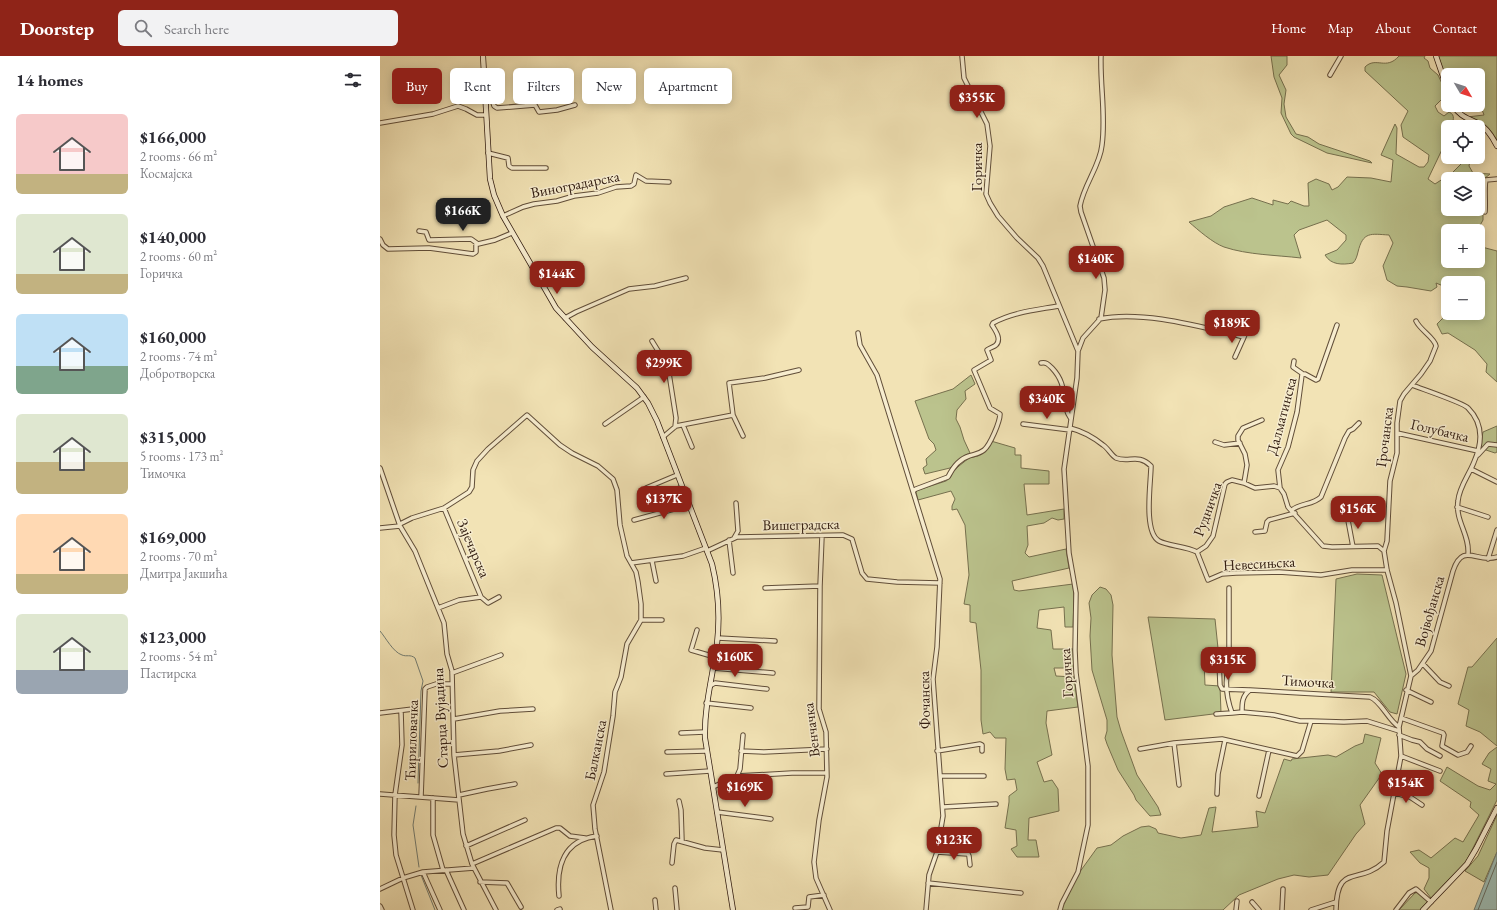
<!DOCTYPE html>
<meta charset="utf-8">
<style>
body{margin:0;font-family:"EB Garamond",serif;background:#f2f2f3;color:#2b2b33;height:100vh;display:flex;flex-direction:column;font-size:15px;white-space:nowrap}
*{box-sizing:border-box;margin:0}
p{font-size:13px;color:#7c7c81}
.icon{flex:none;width:22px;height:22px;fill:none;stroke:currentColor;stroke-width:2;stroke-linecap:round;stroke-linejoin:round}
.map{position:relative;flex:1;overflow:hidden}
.sheet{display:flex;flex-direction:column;background:#fff;width:380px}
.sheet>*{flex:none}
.banner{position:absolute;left:12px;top:12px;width:380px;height:36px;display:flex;gap:8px}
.needle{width:26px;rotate:129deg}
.tools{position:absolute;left:1061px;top:12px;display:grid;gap:8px}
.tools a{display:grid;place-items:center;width:44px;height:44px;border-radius:6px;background:#fff;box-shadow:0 2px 10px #0003;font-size:20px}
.price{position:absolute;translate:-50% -34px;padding:0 9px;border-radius:8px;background:#8f2418;color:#fff;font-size:13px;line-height:26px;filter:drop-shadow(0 1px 2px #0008)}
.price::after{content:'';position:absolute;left:50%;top:24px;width:12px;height:9px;margin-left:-6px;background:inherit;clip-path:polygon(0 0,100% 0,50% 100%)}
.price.on{background:#222;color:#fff}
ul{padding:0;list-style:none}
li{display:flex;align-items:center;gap:12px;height:100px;padding:0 16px}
li span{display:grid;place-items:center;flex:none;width:112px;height:80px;border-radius:6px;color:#555}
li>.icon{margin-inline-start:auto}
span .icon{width:48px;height:48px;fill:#fffc;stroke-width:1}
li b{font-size:17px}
h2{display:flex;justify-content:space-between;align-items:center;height:48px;padding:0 16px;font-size:17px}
.pill{padding:0 14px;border-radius:6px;background:#fff;box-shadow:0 2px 10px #0003;font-size:14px;line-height:36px}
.pill.on{background:#8f2418;color:#fff}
header{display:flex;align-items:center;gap:24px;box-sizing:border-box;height:56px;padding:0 20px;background:#8f2418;color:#fff}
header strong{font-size:19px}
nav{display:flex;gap:22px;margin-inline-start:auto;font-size:14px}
.search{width:280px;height:36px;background:#f2f2f3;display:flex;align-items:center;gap:10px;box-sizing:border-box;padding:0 14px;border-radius:6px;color:#7c7c81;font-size:15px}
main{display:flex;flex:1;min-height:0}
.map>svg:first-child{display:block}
.green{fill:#bbc38d;stroke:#76704e}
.water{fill:#9dbdb5;stroke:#727d73}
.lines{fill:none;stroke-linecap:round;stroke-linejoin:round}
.shore{stroke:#676c62;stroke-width:1}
.stream{stroke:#727d73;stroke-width:1}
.street-casing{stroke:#614e39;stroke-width:5.5}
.secondary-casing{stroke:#311c10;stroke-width:6}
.street{stroke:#f7edcf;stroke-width:3.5}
.secondary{stroke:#f7edcf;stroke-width:4.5}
.labels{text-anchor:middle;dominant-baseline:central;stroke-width:3;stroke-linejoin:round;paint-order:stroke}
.street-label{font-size:15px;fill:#311c10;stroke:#f7edcf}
</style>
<header>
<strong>Doorstep</strong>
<div class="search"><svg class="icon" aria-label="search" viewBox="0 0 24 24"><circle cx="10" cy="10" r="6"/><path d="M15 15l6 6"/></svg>Search here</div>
<nav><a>Home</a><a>Map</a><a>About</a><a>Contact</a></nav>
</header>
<main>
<section class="sheet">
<h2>14 homes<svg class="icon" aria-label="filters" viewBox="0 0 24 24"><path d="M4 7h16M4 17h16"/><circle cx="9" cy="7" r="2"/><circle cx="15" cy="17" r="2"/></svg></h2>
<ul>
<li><span style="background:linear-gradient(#f6c9c9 75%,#c2b280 0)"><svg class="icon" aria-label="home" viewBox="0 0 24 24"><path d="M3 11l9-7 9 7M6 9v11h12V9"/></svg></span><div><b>$166,000</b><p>2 rooms · 66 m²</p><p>Космајска</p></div></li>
<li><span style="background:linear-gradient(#dfe7d0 75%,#c2b280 0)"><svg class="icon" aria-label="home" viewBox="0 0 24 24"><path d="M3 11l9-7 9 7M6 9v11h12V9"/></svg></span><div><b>$140,000</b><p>2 rooms · 60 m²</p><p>Горичка</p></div></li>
<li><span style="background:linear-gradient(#bfe0f5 65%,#7fa58c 0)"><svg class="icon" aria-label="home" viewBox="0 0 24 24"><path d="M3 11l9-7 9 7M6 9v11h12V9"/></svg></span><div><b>$160,000</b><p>2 rooms · 74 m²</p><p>Добротворска</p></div></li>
<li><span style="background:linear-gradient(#dfe7d0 60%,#c2b280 0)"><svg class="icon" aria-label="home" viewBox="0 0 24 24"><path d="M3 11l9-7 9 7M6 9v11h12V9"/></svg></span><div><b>$315,000</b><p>5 rooms · 173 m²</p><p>Тимочка</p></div></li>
<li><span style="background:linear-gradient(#ffd9b3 75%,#c2b280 0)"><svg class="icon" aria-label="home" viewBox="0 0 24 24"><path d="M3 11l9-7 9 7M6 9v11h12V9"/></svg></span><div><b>$169,000</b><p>2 rooms · 70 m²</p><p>Дмитра Јакшића</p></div></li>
<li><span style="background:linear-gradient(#dfe7d0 70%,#9aa5b1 0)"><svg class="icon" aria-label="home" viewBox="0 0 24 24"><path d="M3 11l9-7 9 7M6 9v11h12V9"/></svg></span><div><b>$123,000</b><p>2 rooms · 54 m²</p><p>Пастирска</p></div></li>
</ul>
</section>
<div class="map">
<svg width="1117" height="854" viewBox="0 0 1117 854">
<rect width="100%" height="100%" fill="#f2e3b5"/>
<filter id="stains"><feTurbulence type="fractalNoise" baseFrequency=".005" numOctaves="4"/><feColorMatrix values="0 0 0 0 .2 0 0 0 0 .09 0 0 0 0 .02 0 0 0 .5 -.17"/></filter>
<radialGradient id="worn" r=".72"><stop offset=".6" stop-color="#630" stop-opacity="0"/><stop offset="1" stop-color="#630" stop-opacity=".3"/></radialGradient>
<path class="green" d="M 891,0 L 907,0 L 907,9 L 899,19 L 906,34 L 904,48 L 906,61 L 916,78 L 928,81 L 939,88 L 990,105 L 992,107 L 947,97 L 914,81 L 911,78 L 901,57 L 902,42 L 894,21 Z
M 1019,0 L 1045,0 L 1044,2 L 1048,5 L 1050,12 L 1058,19 L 1067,38 L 1055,50 L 1058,56 L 1064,60 L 1069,56 C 1076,59 1073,65 1071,71 L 1068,71 L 1068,81 L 1048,123 L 1055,128 L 1072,117 L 1088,101 L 1095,101 L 1090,105 L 1089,110 L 1093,117 L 1110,118 L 1098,128 L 1098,123 L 1068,123 L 1068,153 L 1077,153 L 1076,158 L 1103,158 L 1103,164 L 1097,175 L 1068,175 L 1068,205 L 1098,205 L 1098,190 L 1117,195 L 1117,326 L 1106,316 L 1107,308 L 1095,294 L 1068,277 L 1062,278 L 1057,268 L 1068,257 L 1098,257 L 1098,227 L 1068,227 L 1068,232 L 1056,227 L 1057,231 L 1051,235 L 1027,231 L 1017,230 L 1007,224 L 1003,210 L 1013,187 L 1009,179 C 991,178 983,175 978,196 C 977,200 976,204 973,207 C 962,209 951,209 945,199 L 957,194 L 966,184 L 966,179 L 947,164 L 919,174 L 914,179 L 921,202 C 896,199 868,199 844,191 C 833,187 818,174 809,166 L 831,160 L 844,151 L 872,142 L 893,149 L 893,144 L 908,148 L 911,145 L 924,150 L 929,150 L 928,127 L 936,123 L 949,128 L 952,134 L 958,131 L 967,121 L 991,122 L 1011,126 L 1013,104 L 1001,99 L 1015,68 L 1017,72 L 1016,98 L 1039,111 L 1044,111 L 1048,106 L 1049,99 L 1023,81 L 1021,69 L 1028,55 L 985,15 L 985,11 C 996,0 1006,15 1019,0 Z
M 1057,0 L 1117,0 L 1117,86 L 1110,75 L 1087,61 L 1104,59 L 1098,43 L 1098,38 L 1100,37 L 1098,33 L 1098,19 L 1068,19 L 1068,27 L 1066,27 Z
M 591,319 L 595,328 L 585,335 L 586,343 L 577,354 L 576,363 L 580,371 L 584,384 L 590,397 L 584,400 L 570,412 L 545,418 L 543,412 L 547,409 L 546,403 L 556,394 L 554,388 L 549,383 L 535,345 L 573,333 Z
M 1117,370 L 1117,396 L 1115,397 L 1100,392 L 1103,376 Z
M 611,385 L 635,392 L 635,399 L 641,399 L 641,412 L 669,415 L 669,428 L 644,428 L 647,459 L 684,453 L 684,463 L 678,464 L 672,462 L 664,467 L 647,470 L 648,489 L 645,497 L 649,501 L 686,493 L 689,512 L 632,525 L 634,534 L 639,535 L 693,528 L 694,542 L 693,571 L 685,571 L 684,551 L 659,554 L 657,572 L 671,574 L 673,593 L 693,593 L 694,612 L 674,612 L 676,620 L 694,621 L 698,651 L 667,655 L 666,667 L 672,699 L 657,706 L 664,726 L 672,724 L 678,733 L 679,755 L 649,762 L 648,784 L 656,784 L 659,801 L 637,801 L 631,793 L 637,790 L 636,774 L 625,772 L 629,746 L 629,740 L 637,734 L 635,723 L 627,724 L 625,713 L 626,682 L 615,682 L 610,676 L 603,678 L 601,664 L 601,614 L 596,567 L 590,566 L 590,549 L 584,548 L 589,519 L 585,469 L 577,453 L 572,454 L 572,450 L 575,443 L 571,435 L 538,444 L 536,436 L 538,434 L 566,425 L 570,422 L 574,414 L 589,402 L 598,400 L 608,393 Z
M 977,518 L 1002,519 L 1026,618 L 1017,658 L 1010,656 L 994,636 L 951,636 L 956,523 Z
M 720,531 L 726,533 L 731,539 L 733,549 L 732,599 L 737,661 L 741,675 L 757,719 L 778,751 L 781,759 L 770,760 L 756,744 L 754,739 L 738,714 L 727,688 L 725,682 L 727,675 L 727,664 L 712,614 L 710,580 L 711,562 L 709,547 L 712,539 Z
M 768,561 L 835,563 L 839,602 L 824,605 L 825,629 L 840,630 L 841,657 L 785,664 Z
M 1117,582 L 1117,690 L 1100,676 L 1086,670 L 1089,654 L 1078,648 L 1088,611 L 1092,611 Z
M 985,678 L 1001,682 L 995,707 L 1002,718 L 980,749 L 985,768 L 976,778 L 948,819 L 929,821 L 914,819 L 898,823 L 859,839 L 843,854 L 681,854 L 699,817 L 717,792 L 731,789 L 743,780 L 761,771 L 769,770 L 776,773 L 778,777 L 801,782 L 821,779 L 829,752 L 836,751 L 832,776 L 878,771 L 876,755 L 885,757 L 904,703 L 911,705 L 912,703 L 948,699 L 956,701 L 975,690 L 983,687 Z
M 1117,691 L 1117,744 L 1086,806 L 1051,842 L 1044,833 L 1049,822 L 1049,812 L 1040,807 L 1030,796 L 1039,794 L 1051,802 L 1075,782 L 1083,786 L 1099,759 L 1090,751 L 1091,746 L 1060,725 L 1067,711 L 1098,730 L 1110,734 L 1116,728 L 1108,725 L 1111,713 L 1102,708 L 1109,697 Z
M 1117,759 L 1117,796 L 1104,826 L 1085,815 L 1098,800 Z
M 1039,836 L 1048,846 L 1040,854 L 1019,854 L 1035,837 Z"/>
<path class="water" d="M 1117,796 L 1117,854 L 1094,854 Z"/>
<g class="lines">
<path class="shore" d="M 1098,854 L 1117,806"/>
<path class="stream" d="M 0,575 C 6,582 13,596 22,599 C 27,601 30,598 35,602 L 43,625 L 41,635 L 38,727
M 36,750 L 33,769 L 39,811
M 41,819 L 55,854"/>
<g class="street-casing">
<path id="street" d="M 582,0 L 584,22 L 607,68 L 610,90 L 606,138 L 610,147 L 618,160 L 637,182 L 658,202 L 663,210 L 698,295
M 950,19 L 961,0
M 104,34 L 110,37 L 114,50 L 117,52 L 155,49 L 159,56 L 177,54 L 195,49
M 0,67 L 53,58 L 78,50 L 86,53 L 97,59 L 106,59
M 108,97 L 128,102 L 129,110 L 132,112 L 166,112
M 1105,156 C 1106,147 1104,130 1106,124 L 1117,123
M 123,160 L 143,151 L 154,148 L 177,145 L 194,140 L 218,137 L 236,131 L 251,130 L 254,128 L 256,119 L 266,125 L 289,126
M 39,175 L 46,176 L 49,184 L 91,183 L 98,188 L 115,184 L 132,177
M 0,183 L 3,189 L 8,193 L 49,192 L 93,198 L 96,196 L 96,187
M 185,262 L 196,256 L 249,233 L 275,230 L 306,222
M 719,263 C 763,254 821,271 864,281 L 874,258
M 478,277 L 480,289 L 497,319 L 560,523 L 557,591 L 553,623 L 563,760 L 557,796 L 549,819 L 546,854
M 272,285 L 288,311 L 296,362 L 295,371
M 855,301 L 864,281
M 914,305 L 913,311 L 923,318
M 661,307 C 666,306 668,308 672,312 C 690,331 679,346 691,363
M 1032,329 C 1042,333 1084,347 1088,352 C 1104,368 1102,388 1094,406 C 1089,419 1079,431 1078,445 C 1075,465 1090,479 1088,498
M 225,368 L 264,341
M 643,368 L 690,374
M 303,369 L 312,391
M 690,372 C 702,375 713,381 723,389 C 728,392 731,399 736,402 C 749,407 758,397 771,410 C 771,426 763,476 779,485 C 788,490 806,490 817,496 L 828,524 L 842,518 L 856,517 L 899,516 L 941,519 L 972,514 L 1007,514
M 1017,377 L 1098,395
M 363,380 L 353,359 L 349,327 L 385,322 L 419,314
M 283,381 L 296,370 L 353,359
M 835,386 L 844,389 L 860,387
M 1098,399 L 1108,388 L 1117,389
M 0,412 L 20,470 L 35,495 L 64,567 L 67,598 L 72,615 L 74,699 L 83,778 L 92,808 L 116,854
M 1091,413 L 1117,426
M 864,427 L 867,409 L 865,398 L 858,384 L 858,380 L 863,372 L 882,364
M 266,432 L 297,419
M 900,432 L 898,414 L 908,391 L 917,356 L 922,319 L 925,318 L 936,324 L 938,323 L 957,269
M 533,435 L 536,433 L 568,421 C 572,413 579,403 589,400 C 595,398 599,398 604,394 C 610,389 620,366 620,358 L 610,352 L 594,314 L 611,304 L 607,294 C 609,292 614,291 616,289 C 622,283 615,274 612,269 L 613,267 C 633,256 656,254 678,250
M 272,443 L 302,431
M 1077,451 L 1108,461
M 64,452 L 101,541
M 912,454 C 920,447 933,449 941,441 L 965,382 L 969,375 L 973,373 L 979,367
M 967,459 L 973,491
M 254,464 L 309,449
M 20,468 L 32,462 L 64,452 L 89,436 L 92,431 L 93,414 L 97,405 L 108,393 L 147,359 L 180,389 L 192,397 L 218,410 L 233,423 L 237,434 L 240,469 L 247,500 L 256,516 L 258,526 L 261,548 L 261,564 L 247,588 L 241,621 L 235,636 L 233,660 L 224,716 L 213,749 L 215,773 L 231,854
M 0,472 L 20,470
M 875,476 L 885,475 L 887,466 L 889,464 L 915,457
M 442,480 L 440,530 L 439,653 L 446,676 L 447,721 L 439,764 L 434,806 L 436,822 L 450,854
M 354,482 L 358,475 L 356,447
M 349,484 L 353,517
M 327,495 L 357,481 L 463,479 L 472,483 L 482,517 L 487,523 L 517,526 L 560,527
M 1004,495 L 1007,485 L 1010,425 L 1017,397 L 1017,367 L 1020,345 L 1024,338 L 1041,318 L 1050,305 L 1056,290 C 1055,282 1040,274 1036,265
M 817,496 L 826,490 L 833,480 L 845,428 L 847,426 L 852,424 L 864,427 L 875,432 L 894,430 L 900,432 L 904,438 L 908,451 L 943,490 L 952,491 L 998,490 L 1004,495
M 1108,503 L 1117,474
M 272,505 L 276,525
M 251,507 L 303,500 L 326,492
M 385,532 L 440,530
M 849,532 L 849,606 C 845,622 846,641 852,657 L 862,656
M 58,552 L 79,544 L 101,541 L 108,547 L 119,541
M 261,564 L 282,564
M 317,574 L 311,594 L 335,601
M 338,582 L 395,585
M 839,604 L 840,629 L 842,633 L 869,634
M 1043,608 L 1060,626 L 1069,630
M 333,612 L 393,617
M 72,617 L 121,599
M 1031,620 L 1038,614 L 1051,595 L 1073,515 C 1083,485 1097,508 1117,501
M 330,630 L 335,627 L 387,633
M 1026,634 L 1051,646
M 326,647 L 371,652
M 21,655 L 22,689 L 15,739 L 14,779 L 16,799 L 33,854
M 0,657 L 33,653
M 836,658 L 852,657
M 1021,662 L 1063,677 L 1064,679 L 1062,690 L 1078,699 L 1087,696 L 1091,690
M 74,663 L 120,655 L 153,653
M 931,665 L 920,665 L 894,659 L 862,656 C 862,647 862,640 870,634 L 990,641 C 1001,645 1008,664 1019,671
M 301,677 L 325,676
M 1019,679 L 1032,684 L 1040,686 L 1047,693 L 1060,700
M 760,693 L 794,687
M 361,695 L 384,696 L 447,693
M 557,695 L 600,688 L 602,689 L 602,695
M 287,696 L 327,695
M 74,699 L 119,695 L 151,689
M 1021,700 L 1060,715
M 286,718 L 330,715
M 357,720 L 360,713 L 363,679
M 561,720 L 604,720
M 799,729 L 794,687 L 842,683 L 917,700 L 922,695 L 931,665 L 964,666 L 987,665 L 1019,675
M 333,731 L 357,720 L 412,717 L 447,717
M 1015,737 L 1030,741 L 1042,749
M 0,738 L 79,744
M 837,738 L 838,718 L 845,684
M 79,739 L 107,733 L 135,728
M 879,740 L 889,694
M 41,741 L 45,633 L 47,631 L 56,628 L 72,628
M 53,742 L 53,779 L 63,814
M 299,745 L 301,754 L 302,785
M 563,751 L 616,748
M 337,756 L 391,763
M 86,790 L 145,764
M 557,796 L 588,798 L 589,800 L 590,809
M 292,807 L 294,788 L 296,784 L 325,792 L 343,794
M 92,808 L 176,772 L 180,772 L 190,780 L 205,782
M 66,814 L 84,854
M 43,816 L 60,854
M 100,826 L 127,827 L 141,851
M 548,827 L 641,837
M 295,832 L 297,854
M 0,833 L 23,822 L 43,816 L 94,812
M 179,840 C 176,810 184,784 217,780
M 275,844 L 276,854
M 872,846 L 879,854
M 0,850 L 2,854
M 415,852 L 428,851 L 429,841 L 444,839
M 177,854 L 180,853
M 680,854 L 682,847 L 698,816 L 708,769 L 708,710 L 696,617 L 695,594 L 696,537 L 689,497 L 684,413 L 697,322 L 698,295 L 703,282 L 721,262 L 725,234 L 724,222 L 701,156 L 700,150 C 704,128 720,110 722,89 C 726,59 720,30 721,0
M 856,854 L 857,845
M 902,854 L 903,833
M 931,854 L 956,846
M 956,854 C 957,806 978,830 1004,806 L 1007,775 L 1021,700 L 1019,671 L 1031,620 L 1016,547 L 1007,514 L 1004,495
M 1016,854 L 1029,837 L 1036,833 L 1051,846"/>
</g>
<g class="secondary-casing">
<path id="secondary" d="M 103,0 L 110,123 L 114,139 L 123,160 L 176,252 L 212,291 L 257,332 L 268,347 L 277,365 L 332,508 C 338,533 340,562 337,588 C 333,619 324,650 325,682 L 353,854
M 1056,0 L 1068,35
M 1073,49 C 1080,61 1088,62 1099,68 C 1107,72 1113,82 1117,90
M 1043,854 L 1087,808 L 1096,793 L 1117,752"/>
</g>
<use href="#street" class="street"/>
<use href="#secondary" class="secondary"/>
</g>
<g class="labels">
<g class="street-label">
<text transform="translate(596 111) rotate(-90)">Горичка</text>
<text transform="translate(195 128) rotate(-11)">Виноградарска</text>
<text transform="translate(901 360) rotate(-75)">Далматинска</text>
<text transform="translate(1060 374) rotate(13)">Голубачка</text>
<text transform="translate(1004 381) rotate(-83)">Грочанска</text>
<text transform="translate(827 453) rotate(-70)">Рудничка</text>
<text transform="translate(421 468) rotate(-1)">Вишеградска</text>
<text transform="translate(94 492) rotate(67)">Зајечарска</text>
<text transform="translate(879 507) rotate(-3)">Невесињска</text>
<text transform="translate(1049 555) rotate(-74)">Војвођанска</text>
<text transform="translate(686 617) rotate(-94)">Горичка</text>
<text transform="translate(928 625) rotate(3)">Тимочка</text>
<text transform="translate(544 644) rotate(-91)">Фочанска</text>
<text transform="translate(60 662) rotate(-93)">Старца Вујадина</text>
<text transform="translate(431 674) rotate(-97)">Венчачка</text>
<text transform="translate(31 684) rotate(-88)">Ћириловачка</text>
<text transform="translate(215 694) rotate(-79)">Балканска</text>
</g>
</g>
<rect width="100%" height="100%" filter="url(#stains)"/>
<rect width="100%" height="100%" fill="url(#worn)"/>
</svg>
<div class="tools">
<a><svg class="needle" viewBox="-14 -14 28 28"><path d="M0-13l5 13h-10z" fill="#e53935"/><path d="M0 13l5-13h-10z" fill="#7c7c81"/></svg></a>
<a><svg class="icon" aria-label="locate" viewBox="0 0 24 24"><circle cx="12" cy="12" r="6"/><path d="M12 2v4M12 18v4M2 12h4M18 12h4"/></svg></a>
<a><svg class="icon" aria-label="layers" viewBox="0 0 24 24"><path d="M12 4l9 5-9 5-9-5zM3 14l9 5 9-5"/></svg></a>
<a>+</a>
<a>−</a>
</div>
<b class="price" style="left:597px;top:63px">$355K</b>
<b class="price on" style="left:83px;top:176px">$166K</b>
<b class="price" style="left:716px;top:224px">$140K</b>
<b class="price" style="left:177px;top:239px">$144K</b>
<b class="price" style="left:852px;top:288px">$189K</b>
<b class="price" style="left:284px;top:328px">$299K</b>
<b class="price" style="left:667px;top:364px">$340K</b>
<b class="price" style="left:284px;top:464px">$137K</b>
<b class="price" style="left:978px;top:474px">$156K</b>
<b class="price" style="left:355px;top:622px">$160K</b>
<b class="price" style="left:848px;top:625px">$315K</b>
<b class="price" style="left:1026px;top:748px">$154K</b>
<b class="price" style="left:365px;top:752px">$169K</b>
<b class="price" style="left:574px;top:805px">$123K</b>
<div class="banner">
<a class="pill on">Buy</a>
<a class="pill">Rent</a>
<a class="pill">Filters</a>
<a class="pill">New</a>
<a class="pill">Apartment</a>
</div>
</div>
</main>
